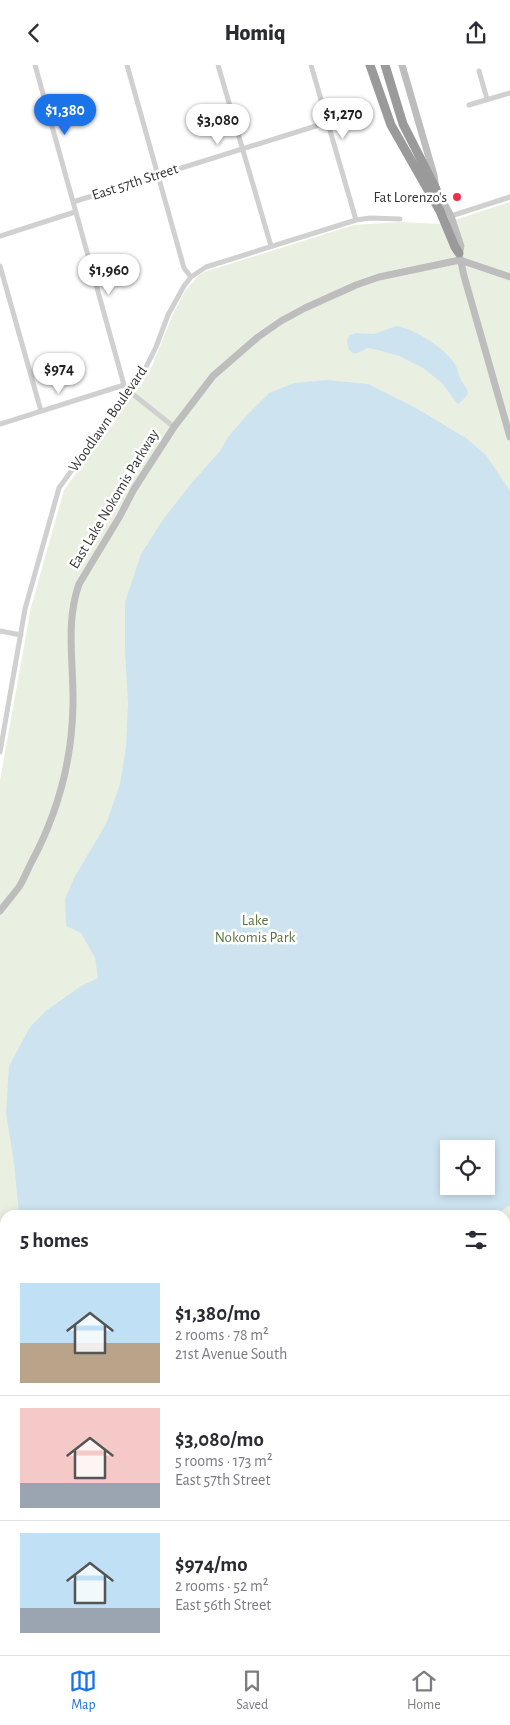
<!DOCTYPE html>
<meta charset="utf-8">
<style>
body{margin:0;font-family:"Alegreya Sans",sans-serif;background:#f2f2f3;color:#2b2b33;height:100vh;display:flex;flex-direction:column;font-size:19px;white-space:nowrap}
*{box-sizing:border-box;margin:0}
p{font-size:16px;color:#7c7c81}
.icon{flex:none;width:28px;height:28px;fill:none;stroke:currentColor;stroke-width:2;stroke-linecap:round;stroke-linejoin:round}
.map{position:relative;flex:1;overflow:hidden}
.drawer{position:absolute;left:0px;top:1145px;width:510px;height:445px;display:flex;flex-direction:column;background:#fff;border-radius:15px 15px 0 0;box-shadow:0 2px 8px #0003}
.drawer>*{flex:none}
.tools{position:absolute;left:440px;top:1075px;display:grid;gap:10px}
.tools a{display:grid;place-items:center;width:55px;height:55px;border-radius:0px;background:#fff;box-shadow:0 2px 8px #0003;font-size:25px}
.price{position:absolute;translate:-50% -42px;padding:0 11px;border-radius:18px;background:#fff;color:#222;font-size:16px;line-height:32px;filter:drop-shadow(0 1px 2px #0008)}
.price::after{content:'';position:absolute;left:50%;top:30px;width:15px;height:11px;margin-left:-8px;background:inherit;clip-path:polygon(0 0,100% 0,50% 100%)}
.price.selected{background:#1a73e8;color:#fff}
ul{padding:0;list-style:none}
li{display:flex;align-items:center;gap:15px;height:125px;padding:0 20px}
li+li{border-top:1px solid #e1e1e2}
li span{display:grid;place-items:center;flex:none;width:140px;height:100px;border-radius:0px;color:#555}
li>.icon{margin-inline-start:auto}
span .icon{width:60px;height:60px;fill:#fffc;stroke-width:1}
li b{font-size:21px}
h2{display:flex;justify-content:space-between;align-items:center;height:60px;padding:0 20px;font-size:21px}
header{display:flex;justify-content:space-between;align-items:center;height:65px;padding:0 20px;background:#fff;font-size:22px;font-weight:800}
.tabs{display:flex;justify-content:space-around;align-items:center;height:70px;border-top:1px solid #e1e1e2;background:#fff;font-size:14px;color:#7c7c81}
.tabs a{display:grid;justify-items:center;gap:2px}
.tabs .selected{color:#1a73e8}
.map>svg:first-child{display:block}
.green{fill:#eaf0e1;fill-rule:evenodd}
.water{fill:#cde4f0;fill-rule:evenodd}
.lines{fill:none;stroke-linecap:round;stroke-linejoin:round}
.street{stroke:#d0d0d0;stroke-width:5}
.secondary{stroke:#bdbdbd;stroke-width:7}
.highway{stroke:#9a9a9a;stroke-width:9}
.poi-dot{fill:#f02f49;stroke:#fff;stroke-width:2}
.labels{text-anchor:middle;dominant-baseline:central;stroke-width:5;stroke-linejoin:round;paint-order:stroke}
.street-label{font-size:15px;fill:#333;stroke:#fff}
.poi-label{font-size:15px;fill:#333;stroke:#fff;text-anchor:end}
.park-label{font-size:15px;fill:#59733c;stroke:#fff}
</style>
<header><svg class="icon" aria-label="back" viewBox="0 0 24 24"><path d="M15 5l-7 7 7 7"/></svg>Homiq<svg class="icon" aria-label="share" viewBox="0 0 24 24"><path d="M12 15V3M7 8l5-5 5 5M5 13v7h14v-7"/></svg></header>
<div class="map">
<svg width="510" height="1590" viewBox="0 0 510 1590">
<rect width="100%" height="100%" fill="#fff"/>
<path class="green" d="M 510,137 L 510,1590 L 0,1590 L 0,715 L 31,542 L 64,425 L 140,321 L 152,301 L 172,251 L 185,226 L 199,210 L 207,206 L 354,160 L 401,157 L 442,159 ZM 449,1084 L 486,1084 L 486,1121 L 449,1121 ZM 5,1150 L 505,1150 L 505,1585 L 5,1585 Z"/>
<path class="water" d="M 396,261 C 414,263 448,285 456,301 C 458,305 458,309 460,312 C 462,319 468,321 468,329 L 463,335 L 458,339 L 456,337 L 442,318 L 423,303 L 399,291 L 374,284 L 367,283 L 358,288 L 353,288 L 349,285 L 347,277 L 349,270 L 356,268 L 374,269 Z
M 327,315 L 368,319 L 416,343 L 466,373 L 486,390 L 510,426 L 510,1140 L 495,1150 L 19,1150 L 14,1098 L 6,1048 L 9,1001 L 30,962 L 47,945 L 81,921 L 98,913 L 95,893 L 81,868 L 66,861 L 65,834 L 74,813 L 106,759 L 120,719 L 126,682 L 128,638 L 125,587 L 125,537 L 141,489 L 162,456 L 189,421 L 220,386 L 228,372 L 247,350 L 269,328 L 294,318 ZM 449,1084 L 486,1084 L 486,1121 L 449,1121 Z
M 5,1275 L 5,1579 L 0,1576 L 0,1289 Z
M 13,1585 L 466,1585 L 467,1590 L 19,1590 Z"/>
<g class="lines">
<path class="street" d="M 35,0 L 124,320 L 129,326 L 174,362
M 127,0 L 184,203 L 191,212
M 218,0 L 271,181
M 311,0 L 356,155
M 479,6 L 487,34
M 469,40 L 510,28
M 73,137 L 370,44
M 451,151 L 510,132
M 0,171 L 75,147
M 0,201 L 41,346
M 0,359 L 124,320
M 0,566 L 21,570
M 0,687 L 25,544 L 59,423 L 122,335 L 140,314 L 156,282 L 168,250 L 184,221 L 191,212 L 206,202 L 356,155 L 370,153 L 400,154"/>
<path class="secondary" d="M 402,0 L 434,110 L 436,124 L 451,151 L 461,181 L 459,188 L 464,211 L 510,372
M 460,195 L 510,212
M 0,846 C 6,838 13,830 19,822 C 24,814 27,806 31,798 C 57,750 72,695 73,640 C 74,600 65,558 79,519 L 120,451 L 134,424 L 174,362 L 213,311 L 258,272 L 281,256 L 305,243 L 356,220 L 379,212 L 460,195
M 505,1571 L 510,1556
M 497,1590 L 499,1585"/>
<path class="highway" d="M 370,0 L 391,60 L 440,146 L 455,182 L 459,188
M 385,0 L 403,59 L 436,124"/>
</g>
<circle class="poi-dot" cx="457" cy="132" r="5"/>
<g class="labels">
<g class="street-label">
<text transform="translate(135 117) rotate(-18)">East 57th Street</text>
<text transform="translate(108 354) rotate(-55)">Woodlawn Boulevard</text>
<text transform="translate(114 434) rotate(-59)">East Lake Nokomis Parkway</text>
</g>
<g class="poi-label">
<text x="447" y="132">Fat Lorenzo's</text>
</g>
<g class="park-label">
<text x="255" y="855">Lake<tspan x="255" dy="17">Nokomis Park</tspan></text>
</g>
</g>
</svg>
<div class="tools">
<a><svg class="icon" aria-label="locate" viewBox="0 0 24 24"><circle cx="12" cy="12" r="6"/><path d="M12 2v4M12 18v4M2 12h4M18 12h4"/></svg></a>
</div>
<b class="price selected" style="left:65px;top:71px">$1,380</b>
<b class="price" style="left:343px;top:75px">$1,270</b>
<b class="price" style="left:218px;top:81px">$3,080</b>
<b class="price" style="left:109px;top:231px">$1,960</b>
<b class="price" style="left:59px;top:330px">$974</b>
<section class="drawer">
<h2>5 homes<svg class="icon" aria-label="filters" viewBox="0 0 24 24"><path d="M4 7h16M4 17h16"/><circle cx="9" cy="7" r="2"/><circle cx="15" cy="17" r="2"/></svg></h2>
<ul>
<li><span style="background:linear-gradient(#bfe0f5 60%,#b9a48a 0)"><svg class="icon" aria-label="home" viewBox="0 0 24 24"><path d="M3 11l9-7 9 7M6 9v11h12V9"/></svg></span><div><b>$1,380/mo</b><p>2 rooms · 78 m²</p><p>21st Avenue South</p></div></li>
<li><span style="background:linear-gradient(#f6c9c9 75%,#9aa5b1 0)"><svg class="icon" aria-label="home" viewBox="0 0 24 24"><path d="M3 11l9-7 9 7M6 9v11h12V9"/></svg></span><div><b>$3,080/mo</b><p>5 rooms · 173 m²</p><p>East 57th Street</p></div></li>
<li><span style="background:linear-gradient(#bfe0f5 75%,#9aa5b1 0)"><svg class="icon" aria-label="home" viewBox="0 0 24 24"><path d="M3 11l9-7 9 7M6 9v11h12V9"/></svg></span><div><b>$974/mo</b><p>2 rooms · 52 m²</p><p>East 56th Street</p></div></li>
</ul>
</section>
</div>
<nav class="tabs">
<a class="selected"><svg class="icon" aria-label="map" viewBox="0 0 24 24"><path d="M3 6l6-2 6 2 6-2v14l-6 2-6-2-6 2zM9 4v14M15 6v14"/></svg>Map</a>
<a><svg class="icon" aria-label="saved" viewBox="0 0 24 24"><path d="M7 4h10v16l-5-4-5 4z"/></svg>Saved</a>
<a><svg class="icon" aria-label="home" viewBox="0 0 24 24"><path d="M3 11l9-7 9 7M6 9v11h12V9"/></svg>Home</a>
</nav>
